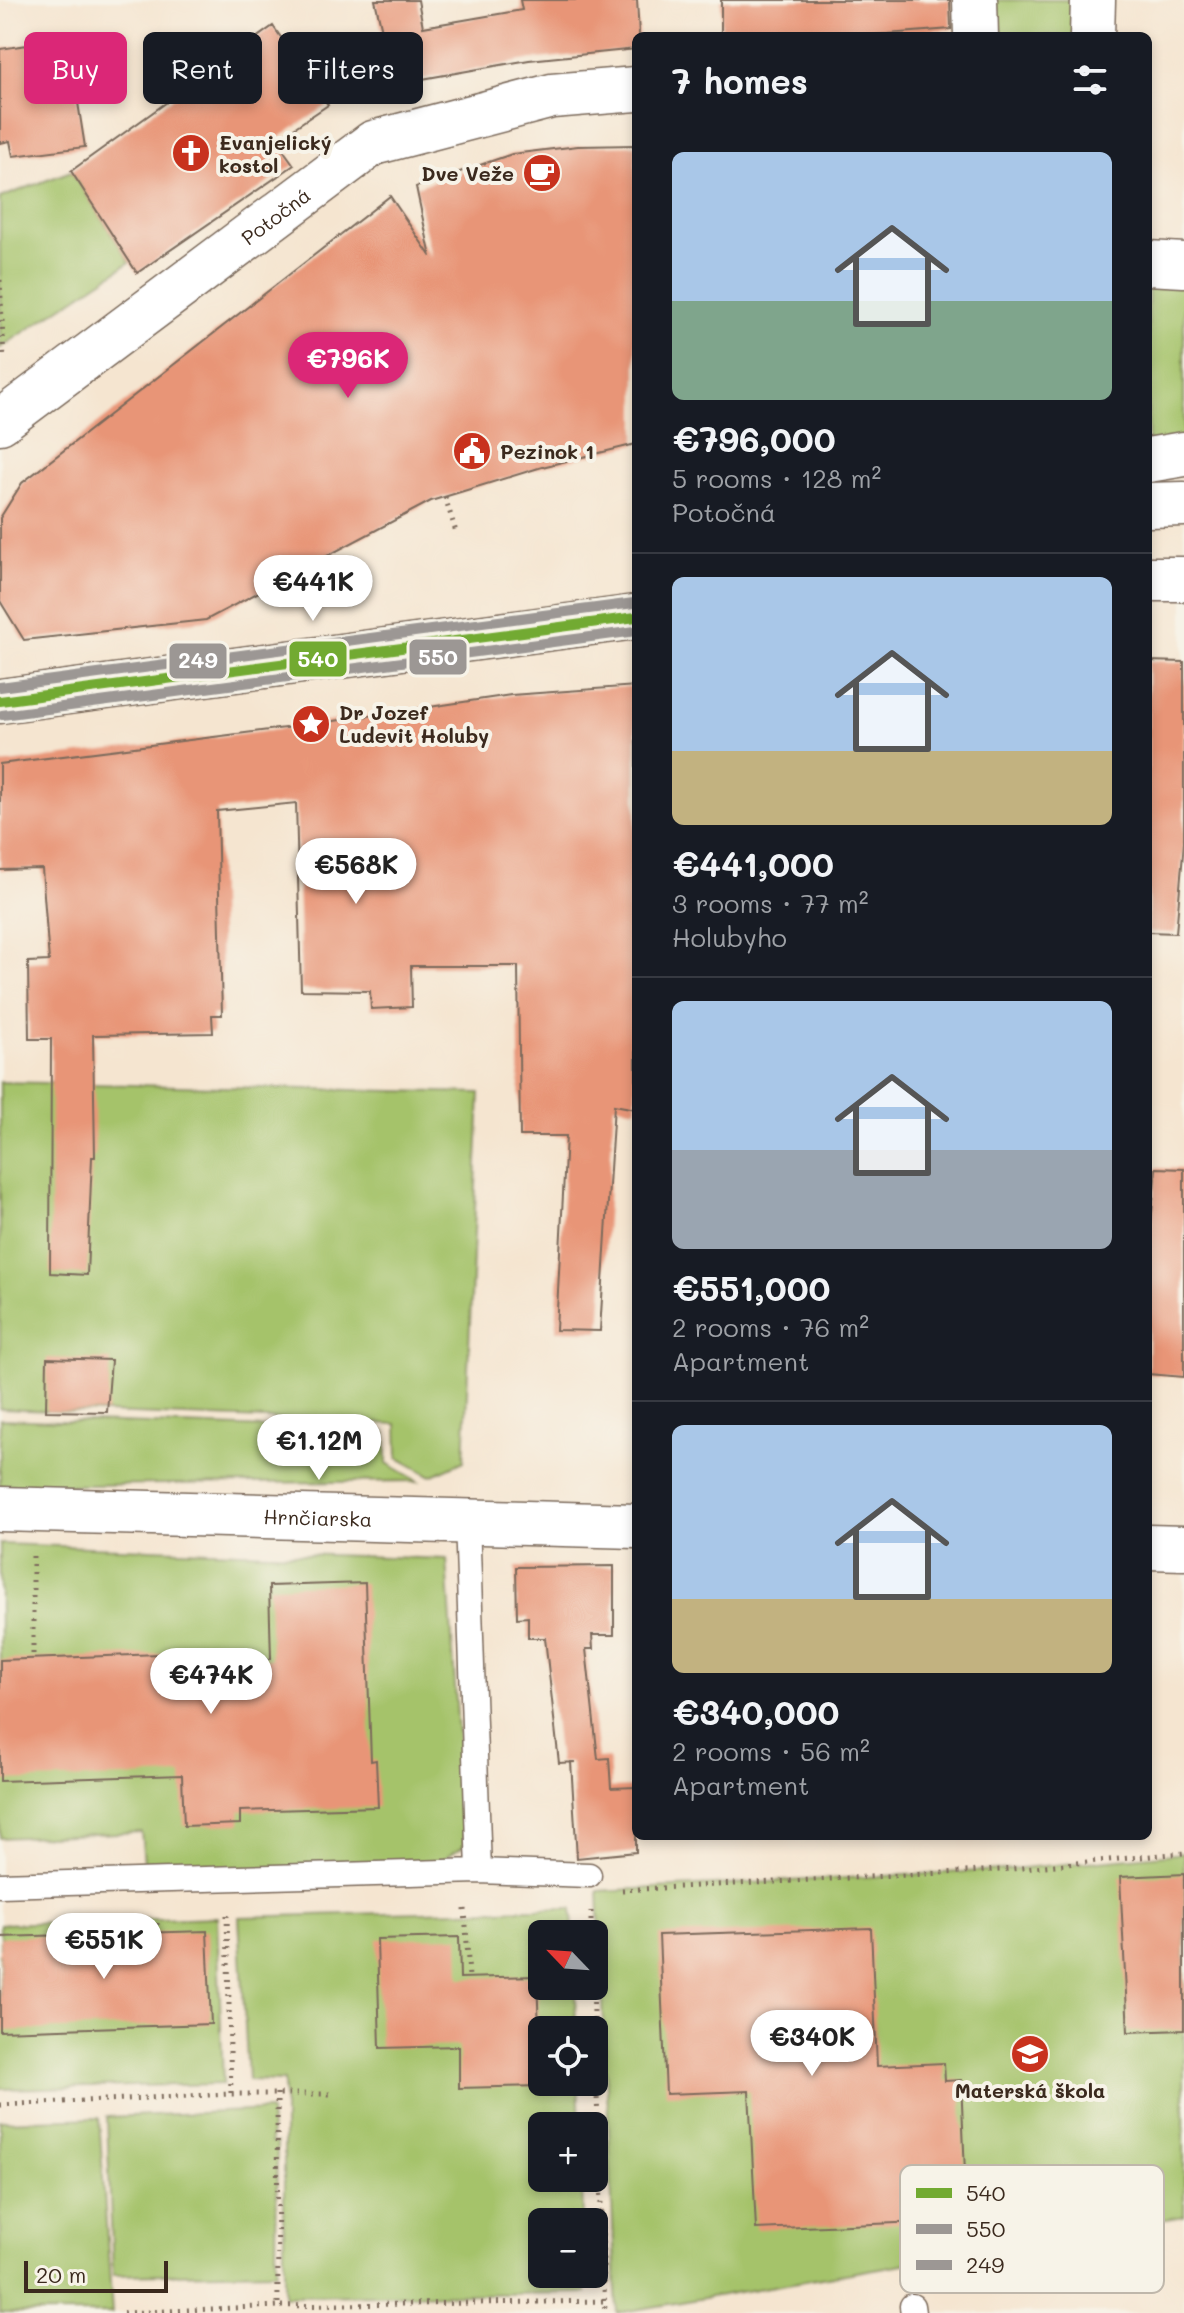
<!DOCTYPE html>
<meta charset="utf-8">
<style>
body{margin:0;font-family:Mali,sans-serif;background:#20242c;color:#f1f3f6;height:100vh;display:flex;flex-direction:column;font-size:30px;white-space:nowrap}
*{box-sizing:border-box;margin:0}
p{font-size:26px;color:#9ea1a6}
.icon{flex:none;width:44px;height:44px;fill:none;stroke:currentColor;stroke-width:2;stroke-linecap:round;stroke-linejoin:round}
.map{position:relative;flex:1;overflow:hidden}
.drawer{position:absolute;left:632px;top:32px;width:520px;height:1808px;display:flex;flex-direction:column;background:#171b24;border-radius:12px;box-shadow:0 4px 12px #0003}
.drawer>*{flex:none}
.guide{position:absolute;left:24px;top:32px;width:488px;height:72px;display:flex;gap:16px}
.needle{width:52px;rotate:295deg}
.tools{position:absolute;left:528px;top:1920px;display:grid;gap:16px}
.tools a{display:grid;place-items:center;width:80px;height:80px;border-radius:12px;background:#171b24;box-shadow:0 4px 12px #0003;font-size:40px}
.scale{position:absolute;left:24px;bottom:20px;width:144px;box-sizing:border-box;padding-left:8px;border:4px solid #3b2a1e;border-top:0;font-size:22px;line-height:28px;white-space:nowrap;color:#3b2a1e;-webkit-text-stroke:6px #f7f3e8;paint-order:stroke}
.price{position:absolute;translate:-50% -68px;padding:0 18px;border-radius:28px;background:#fff;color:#222;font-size:26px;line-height:52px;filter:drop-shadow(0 2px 4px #0008)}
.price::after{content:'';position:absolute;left:50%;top:48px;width:24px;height:18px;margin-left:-12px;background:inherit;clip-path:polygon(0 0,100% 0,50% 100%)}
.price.selected{background:#db2777;color:#fff}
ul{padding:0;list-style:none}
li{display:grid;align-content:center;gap:16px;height:424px;padding:0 40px}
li+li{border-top:2px solid #363941}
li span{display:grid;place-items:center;height:248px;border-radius:12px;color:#555}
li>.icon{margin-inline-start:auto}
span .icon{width:144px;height:144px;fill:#fffc;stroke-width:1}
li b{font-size:34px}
h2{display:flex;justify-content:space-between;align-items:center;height:96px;padding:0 40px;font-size:34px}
.chip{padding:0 28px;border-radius:12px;background:#171b24;box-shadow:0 4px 12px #0003;font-size:28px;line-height:72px}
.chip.selected{background:#db2777;color:#fff}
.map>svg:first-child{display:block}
.green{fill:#a5c36a;stroke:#707644;stroke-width:2}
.building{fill:#e89577}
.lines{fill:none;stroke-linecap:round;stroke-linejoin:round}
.lane-casing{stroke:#7c6b5c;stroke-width:27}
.street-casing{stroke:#7c6b5c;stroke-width:47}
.path{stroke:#7c6b5c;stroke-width:5;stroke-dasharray:2 6;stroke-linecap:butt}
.lane{stroke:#fff;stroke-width:24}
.street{stroke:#fff;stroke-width:44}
.bus-1-casing{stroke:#f7f3e8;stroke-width:16}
.bus-2-casing{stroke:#f7f3e8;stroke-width:16}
.bus-3-casing{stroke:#f7f3e8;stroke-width:16}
.bus-1{stroke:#72aa31;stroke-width:10}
.bus-2{stroke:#9c9794;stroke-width:10}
.bus-3{stroke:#9c9794;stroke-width:10}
.labels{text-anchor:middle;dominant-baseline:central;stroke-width:8;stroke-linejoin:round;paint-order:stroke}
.poi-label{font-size:20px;font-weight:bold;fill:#3b2a1e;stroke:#f7f3e8;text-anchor:start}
.street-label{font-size:20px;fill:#3b2a1e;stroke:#f7f3e8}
.key{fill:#f7f3e8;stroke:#bfb7ab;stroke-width:2}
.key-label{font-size:22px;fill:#3b2a1e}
.line-badge{stroke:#f7f3e8;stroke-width:3}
.badge-label{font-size:22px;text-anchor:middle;font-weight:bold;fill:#fff}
</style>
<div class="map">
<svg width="1184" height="2313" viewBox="0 0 1184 2313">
<rect width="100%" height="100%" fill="#f7f3e8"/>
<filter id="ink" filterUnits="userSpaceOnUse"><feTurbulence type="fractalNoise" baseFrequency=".0125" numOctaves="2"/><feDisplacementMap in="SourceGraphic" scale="16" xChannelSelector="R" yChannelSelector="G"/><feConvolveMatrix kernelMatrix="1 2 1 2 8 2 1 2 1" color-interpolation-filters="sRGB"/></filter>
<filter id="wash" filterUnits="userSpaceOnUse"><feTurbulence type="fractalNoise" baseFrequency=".006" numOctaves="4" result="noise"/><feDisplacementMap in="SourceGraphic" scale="32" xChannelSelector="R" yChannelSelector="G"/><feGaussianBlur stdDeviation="1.8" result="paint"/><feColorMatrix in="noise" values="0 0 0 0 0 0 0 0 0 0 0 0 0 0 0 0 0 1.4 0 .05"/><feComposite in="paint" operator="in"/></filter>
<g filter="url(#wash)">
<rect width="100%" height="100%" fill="#f5e5d0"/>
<path class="green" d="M 985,0 L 1080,0 L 1079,36 L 985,36 Z
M 71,171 L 130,262 L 0,348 L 0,198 Z
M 1148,275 L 1184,276 L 1184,447 L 1148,450 Z
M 0,1082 L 480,1093 L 464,1461 L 431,1476 L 398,1458 L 397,1424 L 0,1409 Z
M 0,1419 L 386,1432 L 387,1463 L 418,1481 L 0,1486 Z
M 0,1544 L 447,1559 L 465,1845 L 434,1865 L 145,1872 L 141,1832 L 0,1838 Z
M 1184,1853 L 1184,2216 L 617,2313 L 598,1891 L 1001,1870 Z
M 572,1908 L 573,1934 L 542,1934 L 542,1986 L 575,1986 L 576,2030 L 542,2030 L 542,2082 L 578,2082 L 580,2126 L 542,2126 L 542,2178 L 582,2178 L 583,2222 L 542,2222 L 542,2274 L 585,2274 L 586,2293 L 284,2296 L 284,2081 L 248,2080 L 239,1917 Z
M 217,1917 L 223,2084 L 0,2089 L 0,1924 Z
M 270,2110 L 271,2143 L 277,2143 L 276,2272 L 113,2275 L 107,2117 Z
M 99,2118 L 112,2313 L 0,2313 L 0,2121 Z"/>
<g id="blocks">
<path class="building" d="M 375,0 L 418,0 L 423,27 L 522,10 L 520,0 L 637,0 L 639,36 L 636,49 L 529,60 L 394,84 Z
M 721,0 L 950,0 L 951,29 L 861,36 L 721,36 Z
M 273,26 L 328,105 L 276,140 L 294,165 L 137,273 L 71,171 Z
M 68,39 L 85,147 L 13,156 L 10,141 L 0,143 L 0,49 Z
M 636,145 L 636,444 L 542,467 L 431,501 L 206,620 L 24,640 L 0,601 L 0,518 L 22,483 L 390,196 L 431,257 L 416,187 L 512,154 L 578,146 Z
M 1148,661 L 1184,662 L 1184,842 L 1176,933 L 1148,932 Z
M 636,686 L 636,1109 L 614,1105 L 600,1331 L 556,1330 L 566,1136 L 520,1136 L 518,966 L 411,966 L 412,1007 L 371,1009 L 370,991 L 301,990 L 296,803 L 217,811 L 222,1015 L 212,1015 L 213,1033 L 93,1035 L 95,1157 L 92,1157 L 87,1275 L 50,1273 L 51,1039 L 29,1039 L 28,962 L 49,961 L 42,869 L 0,870 L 0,764 L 293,727 L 511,695 Z
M 1156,1168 L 1184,1169 L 1184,1377 L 1148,1374 L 1148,1259 Z
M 47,1358 L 111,1360 L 107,1412 L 46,1411 Z
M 614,1566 L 614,1635 L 592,1635 L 593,1649 L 586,1649 L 598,1759 L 609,1758 L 611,1788 L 636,1787 L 636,1852 L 577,1858 L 571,1762 L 576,1762 L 559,1763 L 545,1638 L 528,1638 L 528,1617 L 517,1618 L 516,1567 Z
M 365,1583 L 371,1761 L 376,1760 L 378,1807 L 240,1811 L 240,1824 L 184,1826 L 182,1775 L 0,1781 L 0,1660 L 186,1653 L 187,1660 L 271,1659 L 269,1586 Z
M 1184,1874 L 1184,2030 L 1128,2032 L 1120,1877 Z
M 871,1928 L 877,2066 L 944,2063 L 945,2081 L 961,2080 L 967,2220 L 756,2229 L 749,2091 L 666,2094 L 659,1935 Z
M 207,1931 L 211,2024 L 0,2031 L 0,1937 Z
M 459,1937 L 460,1978 L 537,1976 L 541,2086 L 459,2088 L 459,2046 L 380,2048 L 377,1939 Z"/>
</g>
</g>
<g filter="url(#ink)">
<use href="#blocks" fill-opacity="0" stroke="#7c6b5c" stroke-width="2"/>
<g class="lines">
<g class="lane-casing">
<path id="lane" d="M 479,1871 L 589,1875
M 0,1885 L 479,1871 L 467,1520
M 912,2306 L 913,2313"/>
</g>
<g class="street-casing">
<g id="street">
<path d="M 975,0 L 976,36"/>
<path d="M 1092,36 L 1093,0"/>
<path d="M 1148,263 L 1184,265"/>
<path id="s1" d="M 0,422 L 373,143 L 552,96 L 636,89"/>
<path d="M 1148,460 L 1184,454"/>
<path d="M 1148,505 L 1184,504"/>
<path d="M 1148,579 L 1184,579"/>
<path d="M 0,701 L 636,617"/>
<path id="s2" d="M 0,1509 L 636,1526"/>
<path d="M 1148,1547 L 1184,1548"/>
</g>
</g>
<path class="path" d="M 0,280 L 4,359
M 445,497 L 457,535
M 33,1556 L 33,1659
M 622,1890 L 1001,1870 L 1184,1853
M 465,1909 L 469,1978
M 591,1911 L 591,1934
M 227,1915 L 231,2094
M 157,1933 L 157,1918
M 70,1935 L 72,1920
M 593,1986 L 605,2313
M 277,2093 L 278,2306 L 605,2301
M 0,2105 L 231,2094 L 333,2094
M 123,2313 L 278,2306"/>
<use href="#lane" class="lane"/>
<use href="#street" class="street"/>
<g class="bus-1-casing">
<path id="bus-1" d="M 0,701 L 636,617"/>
</g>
<g class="bus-2-casing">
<path id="bus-2" d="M 2,715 L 636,631"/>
</g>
<g class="bus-3-casing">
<path id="bus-3" d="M 0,687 L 634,603"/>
</g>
<use href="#bus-1" class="bus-1"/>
<use href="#bus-2" class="bus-2"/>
<use href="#bus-3" class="bus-3"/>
</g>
</g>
<defs>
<g id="church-disc" transform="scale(2)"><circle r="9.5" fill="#c8321e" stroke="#f7f3e8"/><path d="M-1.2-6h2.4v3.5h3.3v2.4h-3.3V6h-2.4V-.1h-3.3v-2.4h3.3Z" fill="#fff"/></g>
<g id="cafe-disc" transform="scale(2)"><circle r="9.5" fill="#c8321e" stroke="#f7f3e8"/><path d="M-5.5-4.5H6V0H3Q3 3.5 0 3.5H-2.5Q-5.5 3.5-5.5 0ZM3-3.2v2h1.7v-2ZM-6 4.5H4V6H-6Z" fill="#fff"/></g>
<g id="civic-disc" transform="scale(2)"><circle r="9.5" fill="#c8321e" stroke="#f7f3e8"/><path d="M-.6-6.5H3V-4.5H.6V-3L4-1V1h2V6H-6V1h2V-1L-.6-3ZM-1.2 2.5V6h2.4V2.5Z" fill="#fff"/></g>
<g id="sight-disc" transform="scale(2)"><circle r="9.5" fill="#c8321e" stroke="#f7f3e8"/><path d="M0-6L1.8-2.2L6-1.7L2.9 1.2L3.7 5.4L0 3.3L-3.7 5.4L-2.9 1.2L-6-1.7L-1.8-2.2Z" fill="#fff"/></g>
<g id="school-disc" transform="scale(2)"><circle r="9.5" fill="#c8321e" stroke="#f7f3e8"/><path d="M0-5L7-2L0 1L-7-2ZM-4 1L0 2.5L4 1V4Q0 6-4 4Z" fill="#fff"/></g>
</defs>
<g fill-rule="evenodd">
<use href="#church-disc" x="191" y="153"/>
<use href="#cafe-disc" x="542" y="173"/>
<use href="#civic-disc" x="472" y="451"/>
<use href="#sight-disc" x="311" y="724"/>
<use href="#school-disc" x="1030" y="2054"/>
</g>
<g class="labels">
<g class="poi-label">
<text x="219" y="142">Evanjelický<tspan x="219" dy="23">kostol</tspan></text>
<text x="514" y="173" text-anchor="end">Dve Veže</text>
<text x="500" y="451">Pezinok 1</text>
<text x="339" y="712">Dr Jozef<tspan x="339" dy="23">Ludevit Holuby</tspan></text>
<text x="1030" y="2090" text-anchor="middle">Materská škola</text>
</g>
<g class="street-label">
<text stroke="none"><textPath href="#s1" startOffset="344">Potočná</textPath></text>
<text stroke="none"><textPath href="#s2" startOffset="318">Hrnčiarska</textPath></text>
</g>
</g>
<rect x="900" y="2165" width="264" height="128" rx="12" class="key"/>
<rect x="916" y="2188" width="36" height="10" fill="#72aa31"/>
<rect x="916" y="2224" width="36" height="10" fill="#9c9794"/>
<rect x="916" y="2260" width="36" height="10" fill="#9c9794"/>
<g class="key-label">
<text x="966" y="2201">540</text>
<text x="966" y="2237">550</text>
<text x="966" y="2273">249</text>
</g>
<g class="line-badge">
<rect x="408" y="638" width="60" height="38" rx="8" fill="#9c9794"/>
<rect x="288" y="640" width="60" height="38" rx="8" fill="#72aa31"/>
<rect x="168" y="642" width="60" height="38" rx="8" fill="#9c9794"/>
</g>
<g class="badge-label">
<text x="438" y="665">550</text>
<text x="318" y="667">540</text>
<text x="198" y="668">249</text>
</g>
</svg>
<div class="tools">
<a><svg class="needle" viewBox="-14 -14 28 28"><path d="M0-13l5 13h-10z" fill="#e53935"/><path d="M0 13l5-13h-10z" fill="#9ea1a6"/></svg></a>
<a><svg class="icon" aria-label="locate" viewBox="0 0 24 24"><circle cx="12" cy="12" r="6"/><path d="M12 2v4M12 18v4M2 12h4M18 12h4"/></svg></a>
<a>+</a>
<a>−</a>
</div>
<div class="scale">20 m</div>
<b class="price selected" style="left:348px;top:400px">€796K</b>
<b class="price" style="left:313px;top:623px">€441K</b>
<b class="price" style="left:356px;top:906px">€568K</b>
<b class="price" style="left:319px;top:1482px">€1.12M</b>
<b class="price" style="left:211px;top:1716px">€474K</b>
<b class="price" style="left:104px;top:1981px">€551K</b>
<b class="price" style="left:812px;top:2078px">€340K</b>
<div class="guide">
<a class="chip selected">Buy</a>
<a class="chip">Rent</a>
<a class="chip">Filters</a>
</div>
<section class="drawer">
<h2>7 homes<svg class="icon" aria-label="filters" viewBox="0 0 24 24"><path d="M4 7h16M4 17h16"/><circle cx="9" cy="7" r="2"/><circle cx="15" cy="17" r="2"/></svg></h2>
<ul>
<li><span style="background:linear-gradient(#a9c7e8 60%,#7fa58c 0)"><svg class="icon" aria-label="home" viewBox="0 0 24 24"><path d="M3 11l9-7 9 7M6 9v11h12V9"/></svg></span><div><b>€796,000</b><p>5 rooms · 128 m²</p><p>Potočná</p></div></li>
<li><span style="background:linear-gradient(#a9c7e8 70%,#c2b280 0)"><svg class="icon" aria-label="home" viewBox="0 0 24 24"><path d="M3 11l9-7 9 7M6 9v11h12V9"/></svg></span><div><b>€441,000</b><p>3 rooms · 77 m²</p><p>Holubyho</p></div></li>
<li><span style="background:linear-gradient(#a9c7e8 60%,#9aa5b1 0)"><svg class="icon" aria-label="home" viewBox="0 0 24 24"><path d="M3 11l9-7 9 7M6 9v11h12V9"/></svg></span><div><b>€551,000</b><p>2 rooms · 76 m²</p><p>Apartment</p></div></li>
<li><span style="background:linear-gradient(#a9c7e8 70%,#c2b280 0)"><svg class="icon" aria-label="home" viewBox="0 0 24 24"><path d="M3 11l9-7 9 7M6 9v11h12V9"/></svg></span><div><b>€340,000</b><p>2 rooms · 56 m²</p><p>Apartment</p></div></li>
</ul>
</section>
</div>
